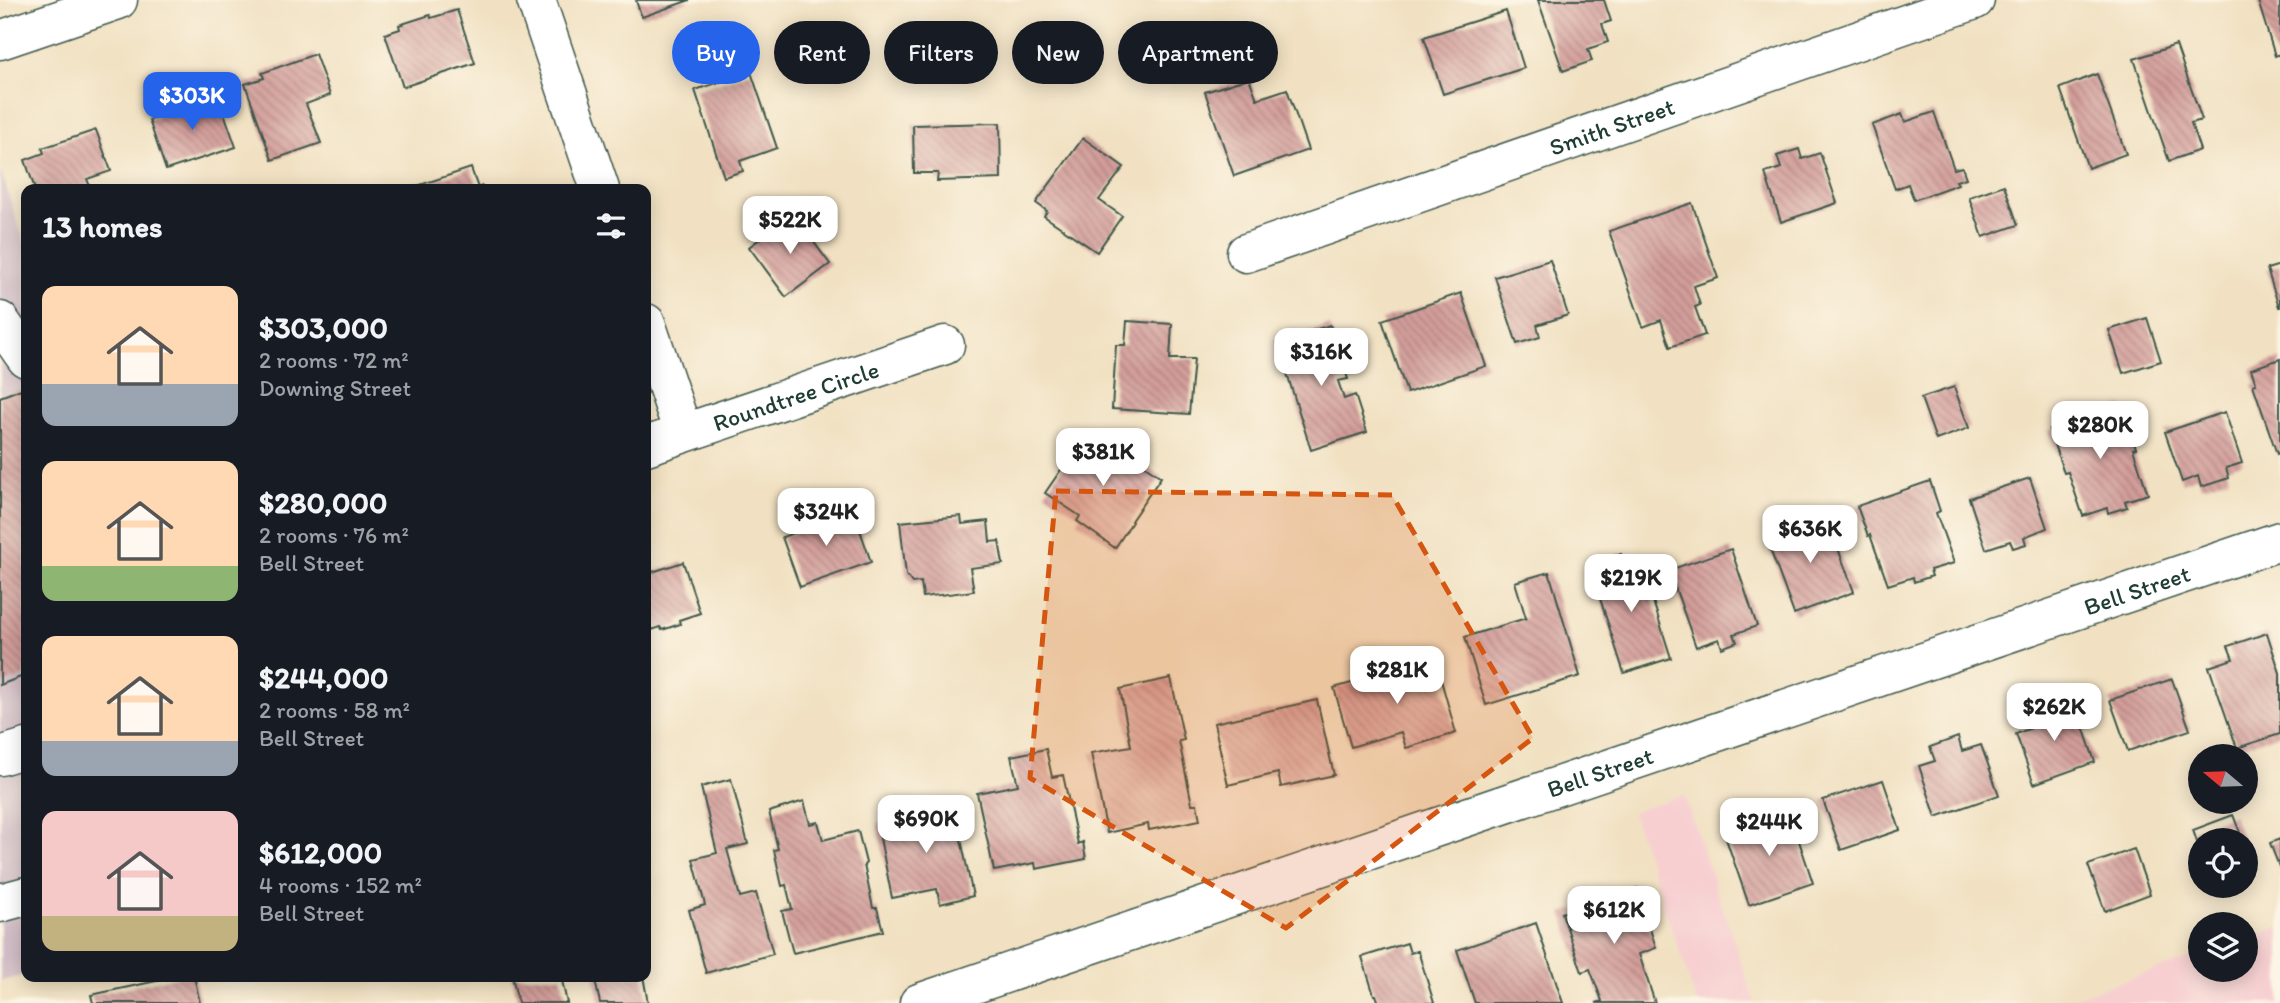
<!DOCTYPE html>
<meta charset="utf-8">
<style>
body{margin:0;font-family:Itim,sans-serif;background:#20242c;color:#f1f3f6;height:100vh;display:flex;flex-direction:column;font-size:26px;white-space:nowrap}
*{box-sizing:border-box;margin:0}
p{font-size:23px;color:#9ea1a6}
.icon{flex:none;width:38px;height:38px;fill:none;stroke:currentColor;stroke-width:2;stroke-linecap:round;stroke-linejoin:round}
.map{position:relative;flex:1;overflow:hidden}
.details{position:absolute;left:21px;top:184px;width:630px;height:798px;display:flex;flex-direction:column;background:#171b24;border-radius:14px;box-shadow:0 4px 18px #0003}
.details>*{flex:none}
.banner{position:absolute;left:672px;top:21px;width:665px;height:63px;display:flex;gap:14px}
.needle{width:46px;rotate:289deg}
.buttons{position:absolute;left:2188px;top:744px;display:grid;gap:14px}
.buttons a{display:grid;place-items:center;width:70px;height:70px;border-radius:50%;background:#171b24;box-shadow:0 4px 18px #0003;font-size:35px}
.price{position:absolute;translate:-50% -60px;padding:0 16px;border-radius:14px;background:#fff;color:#222;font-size:23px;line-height:46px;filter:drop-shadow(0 2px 4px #0008)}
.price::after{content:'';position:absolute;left:50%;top:42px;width:21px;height:16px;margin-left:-10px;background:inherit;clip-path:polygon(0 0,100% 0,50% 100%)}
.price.current{background:#2563eb;color:#fff}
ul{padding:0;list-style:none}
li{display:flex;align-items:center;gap:21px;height:175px;padding:0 21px}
li span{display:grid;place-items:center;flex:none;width:196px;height:140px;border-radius:14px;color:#555}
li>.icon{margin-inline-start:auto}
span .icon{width:84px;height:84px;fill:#fffc;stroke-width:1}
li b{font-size:30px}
h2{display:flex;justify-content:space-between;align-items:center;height:84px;padding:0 21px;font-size:30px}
.pill{padding:0 24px;border-radius:32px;background:#171b24;box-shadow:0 4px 18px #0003;font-size:24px;line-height:63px}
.pill.current{background:#2563eb;color:#fff}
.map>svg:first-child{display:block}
.built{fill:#f7cfd1}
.industrial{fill:#d2bdc6}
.building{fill:url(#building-back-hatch)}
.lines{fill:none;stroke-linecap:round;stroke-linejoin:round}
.minor-casing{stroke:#3e5649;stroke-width:41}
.minor{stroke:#fff;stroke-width:38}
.marked{fill:#d45610;fill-opacity:0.2;stroke:#d45610;stroke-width:5;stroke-dasharray:14 9;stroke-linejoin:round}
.labels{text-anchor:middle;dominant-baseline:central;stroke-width:6;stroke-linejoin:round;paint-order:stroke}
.street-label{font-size:24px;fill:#1f3d34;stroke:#fcf5e5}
</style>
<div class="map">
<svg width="2280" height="1003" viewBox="0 0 2280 1003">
<defs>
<pattern id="building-back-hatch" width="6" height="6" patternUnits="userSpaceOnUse" patternTransform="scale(1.75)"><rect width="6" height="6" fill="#d39d9a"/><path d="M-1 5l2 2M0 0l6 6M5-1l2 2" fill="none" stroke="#ab817e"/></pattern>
</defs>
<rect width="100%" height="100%" fill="#fcf5e5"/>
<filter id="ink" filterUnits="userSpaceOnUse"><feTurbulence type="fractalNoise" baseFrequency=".0143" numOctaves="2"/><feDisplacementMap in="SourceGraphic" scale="14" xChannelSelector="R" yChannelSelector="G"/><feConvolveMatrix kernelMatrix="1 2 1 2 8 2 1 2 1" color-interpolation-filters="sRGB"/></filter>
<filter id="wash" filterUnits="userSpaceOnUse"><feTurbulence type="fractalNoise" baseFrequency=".00686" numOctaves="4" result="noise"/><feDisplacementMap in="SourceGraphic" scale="28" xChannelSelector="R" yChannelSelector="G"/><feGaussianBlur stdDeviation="1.57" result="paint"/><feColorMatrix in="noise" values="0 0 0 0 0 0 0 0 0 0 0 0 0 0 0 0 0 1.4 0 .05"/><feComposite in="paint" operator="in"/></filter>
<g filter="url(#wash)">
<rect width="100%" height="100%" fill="#f1e1c2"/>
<path class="built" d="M 1684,795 L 1755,1003 L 1697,1003 L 1632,812 Z
M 2280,927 L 2280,1003 L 2058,1003 L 2200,955 L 2200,970 L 2245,970 L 2245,939 Z"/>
<path class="industrial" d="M 0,170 L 26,246 L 26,975 L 0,981 Z"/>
<g id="blocks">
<path class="building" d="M 638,0 L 690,0 L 642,17 L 636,1 Z
M 1538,0 L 1604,0 L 1611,21 L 1602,24 L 1608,42 L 1588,49 L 1592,61 L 1563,71 Z
M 2262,0 L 2280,0 L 2280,54 L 2275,56 L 2258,1 Z
M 457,10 L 475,63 L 403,87 L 385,34 L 400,29 L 399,25 L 430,15 L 431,18 Z
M 1506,11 L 1524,68 L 1443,94 L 1424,37 Z
M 2176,45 L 2202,120 L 2191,123 L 2200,150 L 2169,161 L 2134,59 Z
M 315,54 L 330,95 L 306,104 L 321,143 L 272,160 L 245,84 L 264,78 L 262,73 Z
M 751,72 L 777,148 L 740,161 L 743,171 L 724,177 L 695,90 Z
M 2097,74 L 2126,154 L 2088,168 L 2060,88 Z
M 1249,78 L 1257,99 L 1287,89 L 1308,150 L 1234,176 L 1205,92 Z
M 218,96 L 236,147 L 166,170 L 149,120 L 163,115 L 161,110 L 192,100 L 194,105 Z
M 1934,112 L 1954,169 L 1962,167 L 1966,178 L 1956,181 L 1958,184 L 1914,200 L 1908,184 L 1895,189 L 1872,125 L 1902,114 L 1905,122 Z
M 1000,123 L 1001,179 L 937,181 L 938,173 L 914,173 L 913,125 Z
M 96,130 L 111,171 L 87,179 L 91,189 L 35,189 L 25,160 L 44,153 L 42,148 Z
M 1083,138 L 1124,167 L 1099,200 L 1122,216 L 1097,252 L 1044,216 L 1047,211 L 1036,203 Z
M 1799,149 L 1802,159 L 1820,153 L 1837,203 L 1781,222 L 1765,173 L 1781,168 L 1777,156 Z
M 471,168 L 478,188 L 482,186 L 483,189 L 408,189 Z
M 2004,185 L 2018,225 L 1983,237 L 1969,197 Z
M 1692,203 L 1718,278 L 1694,286 L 1700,305 L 1695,307 L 1705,335 L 1670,347 L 1661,320 L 1643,327 L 1609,231 Z
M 793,214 L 830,264 L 786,297 L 749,247 Z
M 1550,260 L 1568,315 L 1537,325 L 1540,337 L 1517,344 L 1495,277 Z
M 2280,265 L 2280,307 L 2279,307 L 2267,269 Z
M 1461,293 L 1486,366 L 1407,393 L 1382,320 Z
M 2147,318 L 2161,361 L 2123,373 L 2109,330 Z
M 1127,321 L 1172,324 L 1170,359 L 1194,359 L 1189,414 L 1112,409 L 1116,345 L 1125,345 Z
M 1330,325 L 1348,379 L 1338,381 L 1344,399 L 1355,395 L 1367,432 L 1311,450 L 1277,342 Z
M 2280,359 L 2280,452 L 2277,454 L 2253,385 L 2256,384 L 2251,369 Z
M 1954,387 L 1969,428 L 1936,440 L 1921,398 Z
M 21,389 L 26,403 L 26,675 L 0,685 L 0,397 Z
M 2122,406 L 2136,448 L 2133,449 L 2148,494 L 2125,501 L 2127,507 L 2108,513 L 2107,508 L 2083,516 L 2068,472 L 2064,473 L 2049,430 Z
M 2225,412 L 2242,463 L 2226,468 L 2229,478 L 2201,487 L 2198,476 L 2182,482 L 2165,432 Z
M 1094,431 L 1161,477 L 1131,521 L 1132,522 L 1115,548 L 1077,521 L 1080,516 L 1045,493 L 1078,445 L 1082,448 Z
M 2030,478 L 2047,528 L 2024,537 L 2026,544 L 2013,548 L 2010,541 L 1986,549 L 1969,498 Z
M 1930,481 L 1940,511 L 1936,513 L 1954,563 L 1930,570 L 1932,576 L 1914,582 L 1913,577 L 1888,585 L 1870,535 L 1868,536 L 1857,506 Z
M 853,510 L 871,562 L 800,587 L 782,537 L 797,532 L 795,528 Z
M 961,516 L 962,524 L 988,521 L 990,542 L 999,541 L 1003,564 L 970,568 L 974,591 L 923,597 L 921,582 L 912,583 L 906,575 L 900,522 Z
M 1826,516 L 1854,592 L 1794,614 L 1766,538 Z
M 1731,549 L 1757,626 L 1734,634 L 1737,642 L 1722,648 L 1719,639 L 1696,647 L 1669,570 Z
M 1621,554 L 1624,565 L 1640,560 L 1671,658 L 1624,673 L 1593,577 L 1607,573 L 1603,559 Z
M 683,562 L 700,613 L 679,620 L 680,624 L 662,630 L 660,627 L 646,632 L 646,574 Z
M 1549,572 L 1580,676 L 1486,705 L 1465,637 L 1526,618 L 1515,582 Z
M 2267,633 L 2280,673 L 2280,734 L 2237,748 L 2209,667 L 2233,659 L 2228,646 Z
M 1435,659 L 1456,733 L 1406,748 L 1401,732 L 1351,747 L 1334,688 Z
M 1171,678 L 1184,740 L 1179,741 L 1192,804 L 1197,804 L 1200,820 L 1149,830 L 1148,824 L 1107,833 L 1091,753 L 1131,746 L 1120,689 Z
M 2172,679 L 2190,730 L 2128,751 L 2110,700 Z
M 1317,700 L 1334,775 L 1281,787 L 1278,773 L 1228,785 L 1214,723 Z
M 2056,702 L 2062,718 L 2078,712 L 2095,762 L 2034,784 L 2016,734 L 2031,728 L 2025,713 Z
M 1958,737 L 1962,751 L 1981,745 L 1999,795 L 1936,817 L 1919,766 L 1935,761 L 1930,747 Z
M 1046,749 L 1052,777 L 1063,775 L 1078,844 L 1083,842 L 1086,859 L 1036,869 L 1035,863 L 994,871 L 977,793 L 1018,785 L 1011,756 Z
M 731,779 L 748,844 L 727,849 L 740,897 L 756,893 L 773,954 L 706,973 L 689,910 L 705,905 L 693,859 L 717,853 L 701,787 Z
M 1883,780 L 1900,830 L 1841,850 L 1823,800 Z
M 804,801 L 810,824 L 818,822 L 823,840 L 858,831 L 866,863 L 864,865 L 873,908 L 877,908 L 883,931 L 793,953 L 782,911 L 792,909 L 786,885 L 782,886 L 774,850 L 778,849 L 769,812 Z
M 954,806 L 973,896 L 940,904 L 937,889 L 892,898 L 877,823 Z
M 1789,811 L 1813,883 L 1749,905 L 1724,833 Z
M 2233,815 L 2243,840 L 2200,840 L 2199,848 L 2193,830 Z
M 2280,839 L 2280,869 L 2270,843 Z
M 2134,849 L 2150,894 L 2105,911 L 2088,865 Z
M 1637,888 L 1656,948 L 1639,954 L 1655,1003 L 1596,1003 L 1602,1001 L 1590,969 L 1582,972 L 1562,913 Z
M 1536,923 L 1563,1003 L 1475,1003 L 1457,950 Z
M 1407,943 L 1410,953 L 1418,951 L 1434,1003 L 1379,1003 L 1376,995 L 1374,995 L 1362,957 Z
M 180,976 L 194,976 L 200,1003 L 93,1003 L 91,995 Z
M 512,976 L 561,976 L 567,1003 L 518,1003 Z
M 594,976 L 643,976 L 648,1003 L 600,1003 Z"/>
</g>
</g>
<g filter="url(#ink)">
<use href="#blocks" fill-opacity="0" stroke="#3e5649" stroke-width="2"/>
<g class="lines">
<g class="minor-casing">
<g id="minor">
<path d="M 536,0 L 600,189"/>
<path d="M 0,40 L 118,0"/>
<path id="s1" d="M 1246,253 L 1975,0"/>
<path d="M 0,321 L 26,358"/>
<path d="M 646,323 L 683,433"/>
<path id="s2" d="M 646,446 L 945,345"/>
<path d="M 0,756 L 26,748"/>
<path d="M 0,903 L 26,896"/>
<path id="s3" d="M 919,1003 L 2280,541"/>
</g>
</g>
<use href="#minor" class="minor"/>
</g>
</g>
<path class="marked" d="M 1056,491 L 1392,495 L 1533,738 L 1286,928 L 1030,778 Z"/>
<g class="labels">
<g class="street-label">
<text stroke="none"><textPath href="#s1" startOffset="387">Smith Street</textPath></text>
<text stroke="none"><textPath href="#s2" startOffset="158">Roundtree Circle</textPath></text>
<text stroke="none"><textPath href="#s3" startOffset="1286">Bell Street</textPath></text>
<text stroke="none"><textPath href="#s3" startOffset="719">Bell Street</textPath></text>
</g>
</g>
</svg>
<div class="buttons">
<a><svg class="needle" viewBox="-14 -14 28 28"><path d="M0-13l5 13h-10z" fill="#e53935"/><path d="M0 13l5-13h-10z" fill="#9ea1a6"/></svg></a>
<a><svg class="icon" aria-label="locate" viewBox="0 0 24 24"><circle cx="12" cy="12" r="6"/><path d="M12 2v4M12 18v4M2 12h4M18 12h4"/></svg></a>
<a><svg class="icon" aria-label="layers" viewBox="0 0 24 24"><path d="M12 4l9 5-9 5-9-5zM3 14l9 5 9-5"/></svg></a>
</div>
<b class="price current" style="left:192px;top:132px">$303K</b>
<b class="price" style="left:790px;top:256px">$522K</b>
<b class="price" style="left:1321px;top:388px">$316K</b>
<b class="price" style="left:2100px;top:461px">$280K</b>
<b class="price" style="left:1103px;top:488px">$381K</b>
<b class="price" style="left:826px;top:548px">$324K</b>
<b class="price" style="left:1810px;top:565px">$636K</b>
<b class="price" style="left:1631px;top:614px">$219K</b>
<b class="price" style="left:1397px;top:706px">$281K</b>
<b class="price" style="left:2054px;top:743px">$262K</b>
<b class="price" style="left:926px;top:855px">$690K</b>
<b class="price" style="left:1769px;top:858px">$244K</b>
<b class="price" style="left:1614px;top:946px">$612K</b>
<div class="banner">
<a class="pill current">Buy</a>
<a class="pill">Rent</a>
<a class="pill">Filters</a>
<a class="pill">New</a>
<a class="pill">Apartment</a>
</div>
<section class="details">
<h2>13 homes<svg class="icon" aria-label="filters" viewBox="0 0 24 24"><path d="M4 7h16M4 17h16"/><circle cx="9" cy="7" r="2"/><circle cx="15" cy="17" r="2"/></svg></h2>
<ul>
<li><span style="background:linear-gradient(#ffd9b3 70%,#9aa5b1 0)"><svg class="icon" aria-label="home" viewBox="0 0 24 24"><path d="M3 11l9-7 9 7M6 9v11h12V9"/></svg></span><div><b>$303,000</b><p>2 rooms · 72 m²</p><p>Downing Street</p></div></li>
<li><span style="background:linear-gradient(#ffd9b3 75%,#8fb573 0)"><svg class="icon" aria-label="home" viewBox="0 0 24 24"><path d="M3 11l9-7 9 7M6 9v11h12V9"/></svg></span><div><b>$280,000</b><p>2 rooms · 76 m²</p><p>Bell Street</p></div></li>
<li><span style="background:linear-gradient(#ffd9b3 75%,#9aa5b1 0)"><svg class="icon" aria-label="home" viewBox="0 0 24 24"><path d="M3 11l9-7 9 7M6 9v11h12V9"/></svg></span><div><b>$244,000</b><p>2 rooms · 58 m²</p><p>Bell Street</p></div></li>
<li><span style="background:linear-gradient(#f6c9c9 75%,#c2b280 0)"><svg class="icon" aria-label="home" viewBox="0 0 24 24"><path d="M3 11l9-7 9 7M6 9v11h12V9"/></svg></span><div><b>$612,000</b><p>4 rooms · 152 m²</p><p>Bell Street</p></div></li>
</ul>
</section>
</div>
